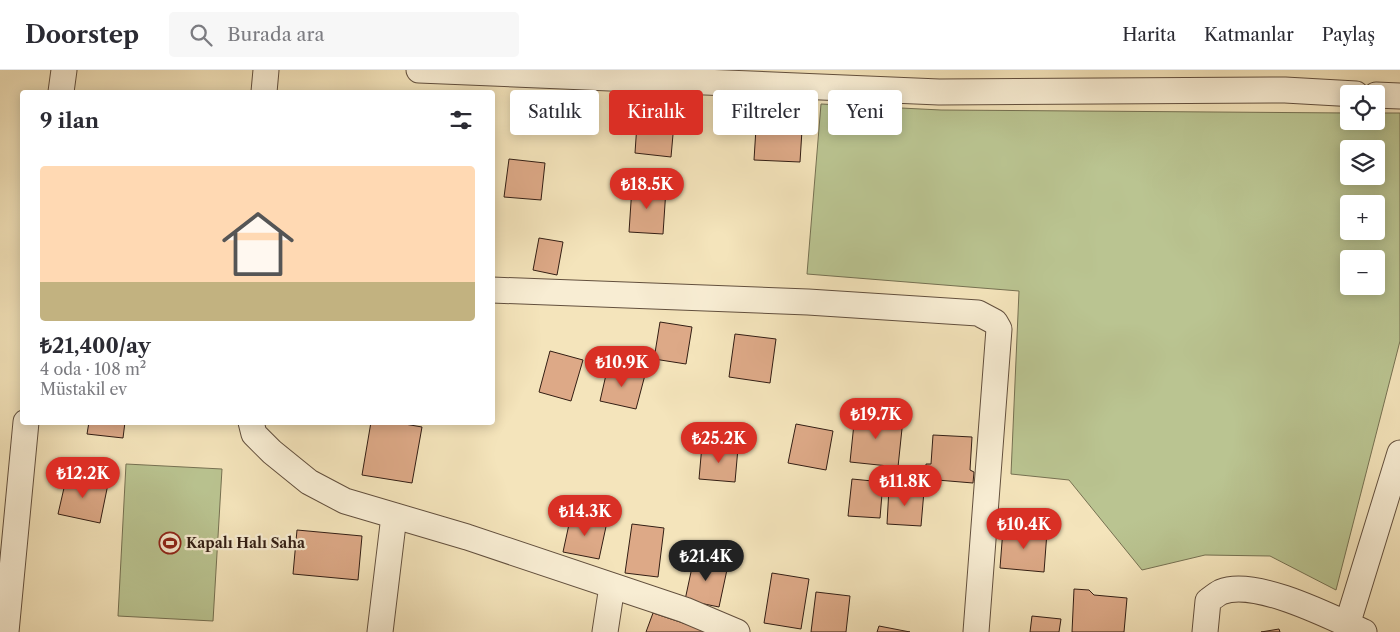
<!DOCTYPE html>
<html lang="tr">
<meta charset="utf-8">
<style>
body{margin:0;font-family:"Libre Caslon Text",serif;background:#f7f7f7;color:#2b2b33;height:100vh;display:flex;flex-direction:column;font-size:19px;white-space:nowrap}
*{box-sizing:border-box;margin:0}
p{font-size:16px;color:#7c7c81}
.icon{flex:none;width:28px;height:28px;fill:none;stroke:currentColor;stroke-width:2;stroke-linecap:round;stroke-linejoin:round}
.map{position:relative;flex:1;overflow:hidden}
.panel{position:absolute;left:20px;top:20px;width:475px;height:335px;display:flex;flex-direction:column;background:#fff;border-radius:5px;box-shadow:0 2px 12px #0003}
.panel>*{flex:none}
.hud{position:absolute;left:510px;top:20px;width:475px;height:45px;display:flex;gap:10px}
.buttons{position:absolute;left:1340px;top:15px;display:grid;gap:10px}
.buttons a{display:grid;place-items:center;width:45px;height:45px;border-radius:5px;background:#fff;box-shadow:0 2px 12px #0003;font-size:25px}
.price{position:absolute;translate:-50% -42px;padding:0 11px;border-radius:18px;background:#d93025;color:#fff;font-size:16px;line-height:32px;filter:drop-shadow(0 1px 2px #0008)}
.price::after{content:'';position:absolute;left:50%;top:30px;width:15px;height:11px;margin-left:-8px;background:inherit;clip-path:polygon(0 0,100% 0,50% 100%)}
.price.on{background:#222;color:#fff}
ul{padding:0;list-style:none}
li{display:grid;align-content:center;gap:10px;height:265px;padding:0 20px}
li span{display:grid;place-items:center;height:155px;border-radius:5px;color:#555}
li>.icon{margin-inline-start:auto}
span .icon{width:90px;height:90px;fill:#fffc;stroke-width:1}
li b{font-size:21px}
h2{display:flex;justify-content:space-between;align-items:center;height:60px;padding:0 20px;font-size:21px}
.tag{padding:0 18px;border-radius:5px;background:#fff;box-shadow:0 2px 12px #0003;font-size:18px;line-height:45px}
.tag.on{background:#d93025;color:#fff}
header{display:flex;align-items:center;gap:30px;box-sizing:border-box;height:70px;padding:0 25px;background:#fff;border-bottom:1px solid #e1e1e2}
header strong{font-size:24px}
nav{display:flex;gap:28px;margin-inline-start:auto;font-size:18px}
.search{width:350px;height:45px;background:#f7f7f7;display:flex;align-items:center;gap:12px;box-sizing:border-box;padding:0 18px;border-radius:5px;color:#7c7c81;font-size:19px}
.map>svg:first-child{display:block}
.green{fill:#bac491;stroke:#767152;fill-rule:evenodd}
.building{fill:#dda987;stroke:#331e14}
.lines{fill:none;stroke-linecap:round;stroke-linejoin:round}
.minor-casing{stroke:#63503e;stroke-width:27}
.minor{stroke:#f8edd3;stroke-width:25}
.labels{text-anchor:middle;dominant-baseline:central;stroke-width:4.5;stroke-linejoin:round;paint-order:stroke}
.poi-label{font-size:14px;font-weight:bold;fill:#331e14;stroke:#f8edd3;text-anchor:start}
</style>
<header>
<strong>Doorstep</strong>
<div class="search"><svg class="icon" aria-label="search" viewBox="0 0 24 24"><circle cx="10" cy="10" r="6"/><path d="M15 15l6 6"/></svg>Burada ara</div>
<nav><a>Harita</a><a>Katmanlar</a><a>Paylaş</a></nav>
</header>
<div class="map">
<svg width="1400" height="562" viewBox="0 0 1400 562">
<rect width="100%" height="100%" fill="#f4e4bb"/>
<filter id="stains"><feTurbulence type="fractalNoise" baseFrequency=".004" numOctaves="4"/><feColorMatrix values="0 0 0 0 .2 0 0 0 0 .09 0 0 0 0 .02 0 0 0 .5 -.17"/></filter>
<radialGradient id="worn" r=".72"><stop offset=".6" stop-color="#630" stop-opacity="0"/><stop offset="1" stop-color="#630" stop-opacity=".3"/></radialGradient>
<path class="green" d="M 821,34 L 941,40 L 1349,43 L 1349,51 L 1376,51 L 1376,43 L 1400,43 L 1400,271 L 1336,520 L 1270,486 L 1205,485 L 1142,500 L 1069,410 L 1011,404 L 1019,221 L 807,204 ZM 1349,79 L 1376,79 L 1376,106 L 1349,106 ZM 1349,134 L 1376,134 L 1376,161 L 1349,161 ZM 1349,189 L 1376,189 L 1376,216 L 1349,216 Z
M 126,394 L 222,399 L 213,551 L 118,546 Z"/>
<path class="building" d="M 638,39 L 675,42 L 671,87 L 635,83 Z
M 757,42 L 803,44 L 800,92 L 754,90 Z
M 509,89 L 545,93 L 541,130 L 504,127 Z
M 632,117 L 666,119 L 663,164 L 629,162 Z
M 539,168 L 563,172 L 557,205 L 533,200 Z
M 660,252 L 692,257 L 686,294 L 654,289 Z
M 735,264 L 776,269 L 770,313 L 729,307 Z
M 550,281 L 583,290 L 571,331 L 539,322 Z
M 608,296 L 645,305 L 636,339 L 600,331 Z
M 855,344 L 903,349 L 898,397 L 850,392 Z
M 89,352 L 125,352 L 123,368 L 87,364 Z
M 371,352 L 393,352 L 422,357 L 412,413 L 362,405 Z
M 796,354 L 833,361 L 826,400 L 788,393 Z
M 933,365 L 972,367 L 970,400 L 974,402 L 973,413 L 925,409 L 926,394 L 931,394 Z
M 702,375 L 738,378 L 735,412 L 699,409 Z
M 67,405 L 108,414 L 100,453 L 58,444 Z
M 852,409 L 883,412 L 880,448 L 848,446 Z
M 889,418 L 924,421 L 921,456 L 887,454 Z
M 571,445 L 607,452 L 599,489 L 563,482 Z
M 632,454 L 664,458 L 658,507 L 625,503 Z
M 1003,459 L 1047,462 L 1044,502 L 1000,498 Z
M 297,460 L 362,466 L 358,510 L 293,504 Z
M 694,488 L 728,495 L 719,537 L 685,530 Z
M 772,503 L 809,509 L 801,559 L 764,553 Z
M 1074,519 L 1089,520 L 1094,525 L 1127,528 L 1124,562 L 1072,562 Z
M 816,522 L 850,526 L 846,562 L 811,562 Z
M 653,543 L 704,560 L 704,562 L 646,562 Z
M 1032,546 L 1061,549 L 1059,562 L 1030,562 Z
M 879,556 L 910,562 L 877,562 Z
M 1279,559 L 1280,562 L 1261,562 Z"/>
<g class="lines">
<g class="minor-casing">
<path id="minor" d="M 419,0 L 939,22 L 1285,20 L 1356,24
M 61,22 L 64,0
M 264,22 L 266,0
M 1376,25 L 1400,26
M 492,220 L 808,232 L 978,243 L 995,252 L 999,259 L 976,562
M 251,352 L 254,364 L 272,382 L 309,412 L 345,431 L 467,467 L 685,540 L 737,562
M 1347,555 L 1400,383
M 6,562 L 26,352
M 380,562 L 394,446
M 605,562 L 612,516
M 1205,562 L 1208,531 C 1212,528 1217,524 1221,522 C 1255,508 1331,547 1364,562"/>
</g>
<use href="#minor" class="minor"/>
</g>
<defs>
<g id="stadium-ring" transform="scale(1.125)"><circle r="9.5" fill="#f8edd3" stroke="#8f2418" stroke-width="1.5"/><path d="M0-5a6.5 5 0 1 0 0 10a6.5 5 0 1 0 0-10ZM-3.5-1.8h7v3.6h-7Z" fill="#8f2418"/></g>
</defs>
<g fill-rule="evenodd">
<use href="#stadium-ring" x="170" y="473"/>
</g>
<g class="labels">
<g class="poi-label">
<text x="186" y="473">Kapalı Halı Saha</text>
</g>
</g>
<rect width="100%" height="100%" filter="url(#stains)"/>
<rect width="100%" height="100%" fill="url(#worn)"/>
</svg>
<div class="buttons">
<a><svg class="icon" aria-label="locate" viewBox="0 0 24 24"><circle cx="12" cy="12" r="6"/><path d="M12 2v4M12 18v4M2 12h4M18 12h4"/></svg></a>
<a><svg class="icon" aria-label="layers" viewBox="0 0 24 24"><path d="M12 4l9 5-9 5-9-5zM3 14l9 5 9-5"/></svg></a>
<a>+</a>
<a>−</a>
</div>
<b class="price" style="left:647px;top:140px">₺18.5K</b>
<b class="price" style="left:622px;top:318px">₺10.9K</b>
<b class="price" style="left:876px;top:370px">₺19.7K</b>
<b class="price" style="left:719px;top:394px">₺25.2K</b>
<b class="price" style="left:83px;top:429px">₺12.2K</b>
<b class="price" style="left:905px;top:437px">₺11.8K</b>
<b class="price" style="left:585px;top:467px">₺14.3K</b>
<b class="price" style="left:1024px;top:480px">₺10.4K</b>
<b class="price on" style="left:706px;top:512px">₺21.4K</b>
<div class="hud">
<a class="tag">Satılık</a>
<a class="tag on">Kiralık</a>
<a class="tag">Filtreler</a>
<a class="tag">Yeni</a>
</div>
<section class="panel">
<h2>9 ilan<svg class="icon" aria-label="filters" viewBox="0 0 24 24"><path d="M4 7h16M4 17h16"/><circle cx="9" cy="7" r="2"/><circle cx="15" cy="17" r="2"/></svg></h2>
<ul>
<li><span style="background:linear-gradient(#ffd9b3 75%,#c2b280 0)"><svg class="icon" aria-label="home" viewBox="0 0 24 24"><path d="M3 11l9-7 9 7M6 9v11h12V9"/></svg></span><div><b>₺21,400/ay</b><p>4 oda · 108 m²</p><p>Müstakil ev</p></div></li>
</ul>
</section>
</div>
